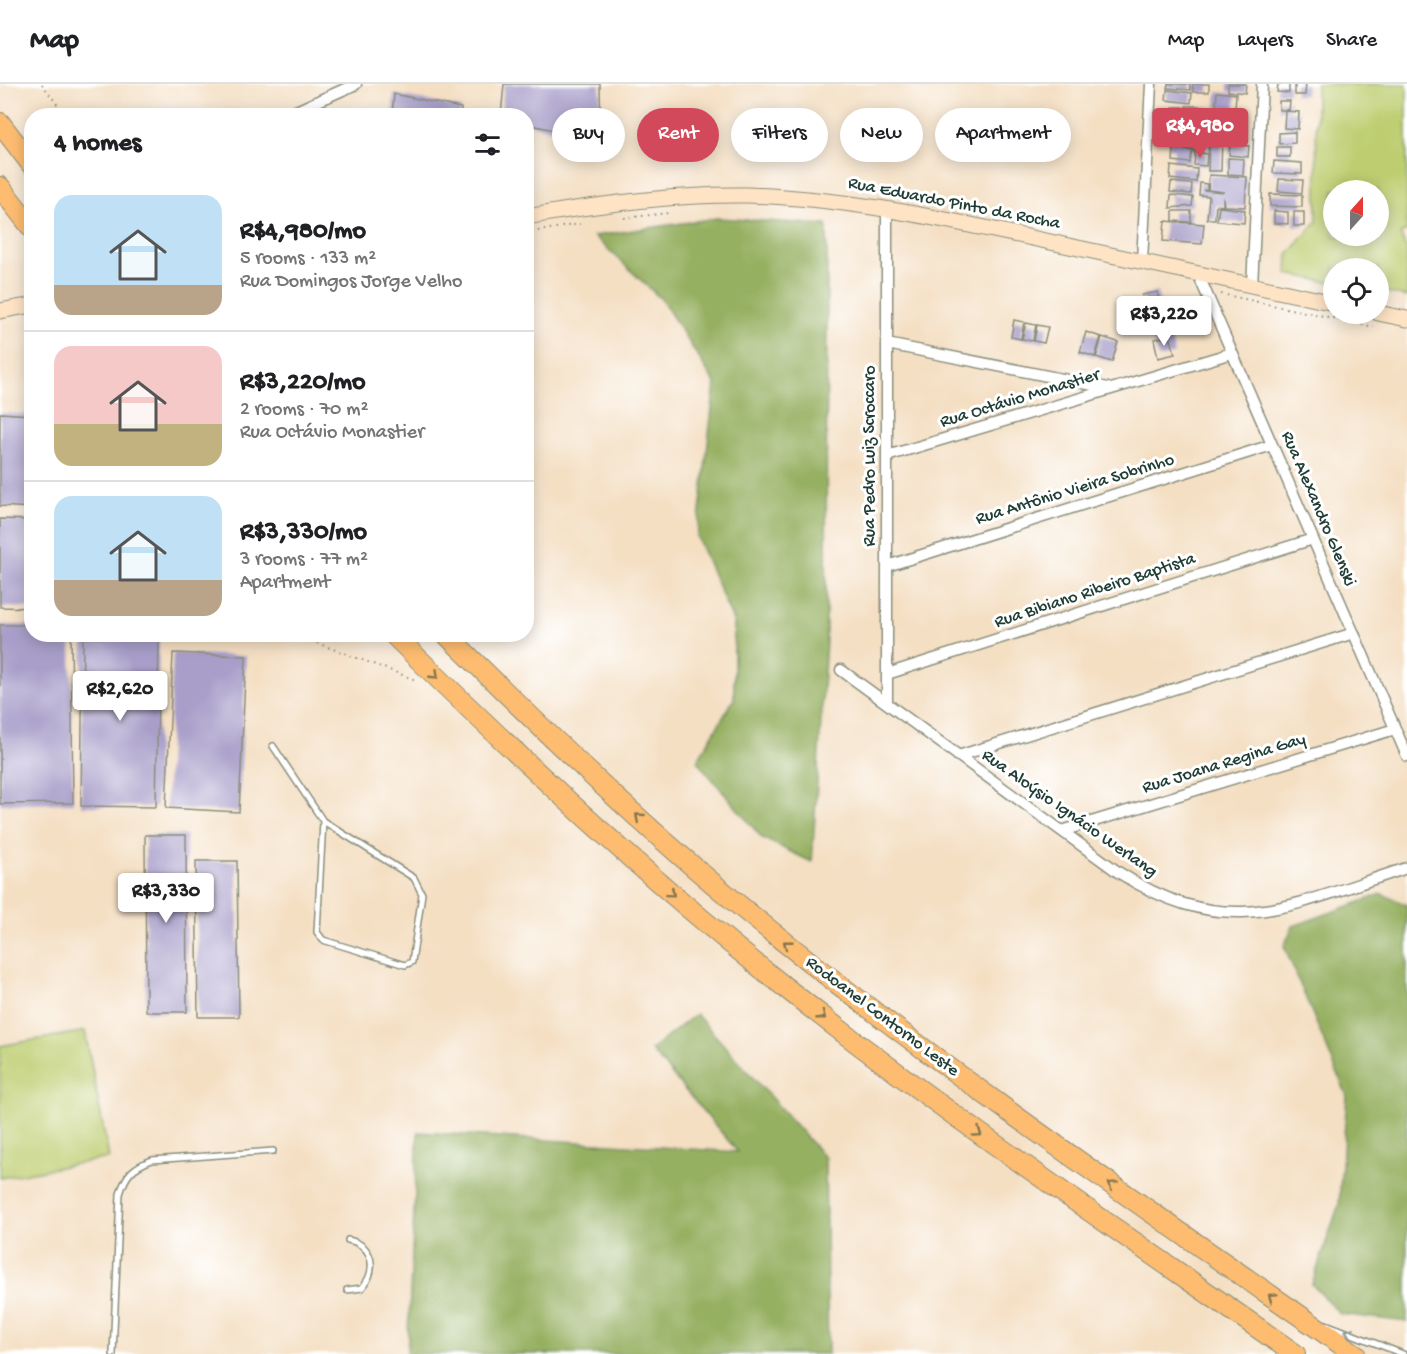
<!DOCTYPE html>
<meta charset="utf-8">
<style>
body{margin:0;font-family:"Gochi Hand",sans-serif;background:#f6f6f6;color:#202124;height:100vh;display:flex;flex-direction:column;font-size:22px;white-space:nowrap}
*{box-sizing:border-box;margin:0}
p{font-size:20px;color:#757577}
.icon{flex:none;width:33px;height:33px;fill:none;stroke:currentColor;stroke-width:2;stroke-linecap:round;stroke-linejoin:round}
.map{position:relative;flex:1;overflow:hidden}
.sheet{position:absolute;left:24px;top:24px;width:510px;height:534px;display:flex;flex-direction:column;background:#fff;border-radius:24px;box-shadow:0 3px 15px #0003}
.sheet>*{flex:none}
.guide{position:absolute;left:552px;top:24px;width:570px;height:54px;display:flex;gap:12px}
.needle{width:39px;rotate:21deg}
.fabs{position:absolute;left:1323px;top:96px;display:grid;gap:12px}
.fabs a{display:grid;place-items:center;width:66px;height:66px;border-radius:50%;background:#fff;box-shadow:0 3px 15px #0003;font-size:30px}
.price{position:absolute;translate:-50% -51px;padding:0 14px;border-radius:6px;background:#fff;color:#222;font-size:20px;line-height:39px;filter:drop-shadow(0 2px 3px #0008)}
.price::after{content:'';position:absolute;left:50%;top:36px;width:18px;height:14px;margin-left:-9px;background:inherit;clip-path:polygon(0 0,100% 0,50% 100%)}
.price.active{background:#d1495b;color:#fff}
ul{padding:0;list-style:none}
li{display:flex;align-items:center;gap:18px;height:150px;padding:0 30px}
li+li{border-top:2px solid #e0e0e0}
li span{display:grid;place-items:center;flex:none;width:168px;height:120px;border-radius:18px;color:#555}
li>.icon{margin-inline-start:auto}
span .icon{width:72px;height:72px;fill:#fffc;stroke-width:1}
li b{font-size:26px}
h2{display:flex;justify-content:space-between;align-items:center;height:72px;padding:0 30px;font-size:26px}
.chip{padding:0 21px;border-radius:27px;background:#fff;box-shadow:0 3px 15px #0003;font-size:21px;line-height:54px}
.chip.active{background:#d1495b;color:#fff}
header{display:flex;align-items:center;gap:36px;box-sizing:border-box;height:84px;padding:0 30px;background:#fff;border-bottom:2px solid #e0e0e0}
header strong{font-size:28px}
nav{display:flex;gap:33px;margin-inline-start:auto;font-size:21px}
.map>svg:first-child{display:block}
.green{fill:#bdcd70;stroke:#6e8552;stroke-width:1.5;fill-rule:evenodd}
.forest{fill:#96b062;stroke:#5a764b;stroke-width:1.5}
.building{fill:#a89ec9}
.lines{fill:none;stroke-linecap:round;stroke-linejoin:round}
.service-casing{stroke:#8a8e7c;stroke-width:8}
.minor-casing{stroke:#8a8e7c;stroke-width:13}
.secondary-casing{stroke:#8a8e7c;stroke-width:17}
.motorway-casing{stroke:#8a8e7c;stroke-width:22}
.path{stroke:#8a8e7c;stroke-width:2;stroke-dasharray:1.5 4.5;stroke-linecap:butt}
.service{stroke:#fff;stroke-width:5}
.minor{stroke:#fff;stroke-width:10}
.secondary{stroke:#fee4c5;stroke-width:15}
.motorway{stroke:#fdbc6f;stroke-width:20}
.oneway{stroke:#83764f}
.oneway2{stroke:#8f9e9a}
.labels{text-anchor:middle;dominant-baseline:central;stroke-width:6;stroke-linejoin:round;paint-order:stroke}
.street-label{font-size:18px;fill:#1f3d34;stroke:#fff}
</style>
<header>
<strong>Map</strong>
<nav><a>Map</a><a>Layers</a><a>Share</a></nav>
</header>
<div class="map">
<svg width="1407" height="1270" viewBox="0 0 1407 1270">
<rect width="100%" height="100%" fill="#fff"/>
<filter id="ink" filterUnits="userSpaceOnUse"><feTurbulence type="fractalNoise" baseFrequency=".0167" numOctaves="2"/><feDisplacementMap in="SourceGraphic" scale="12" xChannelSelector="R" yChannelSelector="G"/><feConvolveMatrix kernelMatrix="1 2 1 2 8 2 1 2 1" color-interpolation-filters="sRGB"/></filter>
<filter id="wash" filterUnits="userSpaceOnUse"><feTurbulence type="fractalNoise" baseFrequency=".008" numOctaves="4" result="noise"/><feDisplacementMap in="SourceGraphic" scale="24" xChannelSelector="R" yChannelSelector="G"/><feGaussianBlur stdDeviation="1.35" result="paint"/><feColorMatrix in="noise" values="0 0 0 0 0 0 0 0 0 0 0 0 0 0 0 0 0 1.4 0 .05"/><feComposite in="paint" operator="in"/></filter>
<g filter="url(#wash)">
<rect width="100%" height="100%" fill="#f4dfc3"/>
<path class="green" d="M 1316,0 L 1407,0 L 1407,147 L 1400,150 L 1407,166 L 1407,213 L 1379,207 L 1378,184 L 1334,184 L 1333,199 L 1287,190 L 1288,171 L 1317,137 ZM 1334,106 L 1378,106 L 1378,152 L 1334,152 Z
M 85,947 L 109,1074 L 0,1094 L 0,962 Z"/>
<path class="forest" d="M 717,134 L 827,141 L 826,557 L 812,778 L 762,754 L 697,677 L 734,615 L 734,539 L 697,453 L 715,299 L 662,216 L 594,152 Z
M 1382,810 L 1407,821 L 1407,1238 L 1340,1230 L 1312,1200 L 1339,1120 L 1347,1012 L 1284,862 L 1293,842 Z
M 696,930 L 825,1074 L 828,1270 L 407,1270 L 418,1048 L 738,1068 L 651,966 Z"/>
<g id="blocks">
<path class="building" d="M 504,0 L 600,0 L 601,56 L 526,40 L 526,32 L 501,32 Z
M 1168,0 L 1190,0 L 1190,6 L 1167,4 Z
M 1193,0 L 1209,0 L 1209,8 L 1193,8 Z
M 1228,0 L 1246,0 L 1245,9 L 1228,7 Z
M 1278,0 L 1289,0 L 1289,9 L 1277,8 Z
M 1295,0 L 1306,0 L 1305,11 L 1295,11 Z
M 1167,6 L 1192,9 L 1191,19 L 1166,16 Z
M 1217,8 L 1236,10 L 1235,25 L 1216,23 Z
M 394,10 L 461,24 L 461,32 L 392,32 Z
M 1279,17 L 1290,17 L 1289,26 L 1279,26 Z
M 1186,22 L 1199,22 L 1199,35 L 1186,35 Z
M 1173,23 L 1183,23 L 1182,35 L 1172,34 Z
M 1201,23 L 1210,24 L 1209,36 L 1200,35 Z
M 1215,26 L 1236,28 L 1235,40 L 1215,38 Z
M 1285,27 L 1299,28 L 1298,45 L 1284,44 Z
M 1170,36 L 1195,38 L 1195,51 L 1169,50 Z
M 1201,40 L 1210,40 L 1210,53 L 1200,52 Z
M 1216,41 L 1233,42 L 1232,56 L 1215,55 Z
M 1295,48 L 1295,59 L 1279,60 L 1279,49 Z
M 1169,53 L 1198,54 L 1198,67 L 1185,66 L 1192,67 L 1190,79 L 1173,77 L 1174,65 L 1168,64 Z
M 1209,56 L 1222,56 L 1221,87 L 1208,87 Z
M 1230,60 L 1249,62 L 1248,73 L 1229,71 Z
M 1277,63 L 1290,63 L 1290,73 L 1277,73 Z
M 1195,68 L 1207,70 L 1206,82 L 1194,81 Z
M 1228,74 L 1244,75 L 1243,91 L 1228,90 Z
M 1274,77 L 1302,79 L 1302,90 L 1273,89 Z
M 1171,82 L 1197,85 L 1196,98 L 1170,95 Z
M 1209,91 L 1247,93 L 1245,123 L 1224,122 L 1223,113 L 1223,122 L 1216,121 L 1215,135 L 1207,135 L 1209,112 L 1199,111 L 1200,99 L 1207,100 L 1207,106 L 1203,106 L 1224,108 L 1208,106 Z
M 1279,95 L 1303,96 L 1302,109 L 1278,107 Z
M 1171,98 L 1192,100 L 1191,110 L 1170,108 Z
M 1270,110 L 1302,111 L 1302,123 L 1270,122 Z
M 1171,111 L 1193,113 L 1192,122 L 1170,124 Z
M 1219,123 L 1245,126 L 1244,139 L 1217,137 Z
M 1173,127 L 1191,127 L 1191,138 L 1173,137 Z
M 1274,127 L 1288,128 L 1288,140 L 1274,139 Z
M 1294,128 L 1304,128 L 1304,142 L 1294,142 Z
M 1165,137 L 1204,140 L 1202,160 L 1163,157 Z
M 1157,208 L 1163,229 L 1147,233 L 1142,211 Z
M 1014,236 L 1024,238 L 1021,255 L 1011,253 Z
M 1026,239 L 1036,241 L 1033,257 L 1022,255 Z
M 1037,241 L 1048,243 L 1044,259 L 1034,257 Z
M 1086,248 L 1101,253 L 1095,273 L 1080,268 Z
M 1170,252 L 1175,270 L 1158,274 L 1154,255 Z
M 1102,253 L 1118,258 L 1112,278 L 1096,273 Z
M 0,329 L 32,331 L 32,424 L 0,422 Z
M 0,435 L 32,436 L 32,524 L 0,523 Z
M 0,541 L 32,541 L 32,550 L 71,550 L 73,719 L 0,720 Z
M 83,554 L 159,555 L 156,723 L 81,722 Z
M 173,569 L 246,572 L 239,728 L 166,724 Z
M 145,751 L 186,751 L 187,928 L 146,928 Z
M 196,777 L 237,777 L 239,933 L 198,933 Z"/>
</g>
</g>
<g filter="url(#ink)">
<use href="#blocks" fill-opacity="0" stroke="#8a8e7c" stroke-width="1.5"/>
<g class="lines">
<g class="service-casing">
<path id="service" d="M 273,662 L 323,737 L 317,848 L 323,856 L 405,881 L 412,878 L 422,810 L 414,794 L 323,737
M 347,1206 L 362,1204 C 378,1185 373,1161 348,1156
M 1326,1240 L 1403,1270
M 113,1270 L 120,1110 C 126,1090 133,1083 152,1076 L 273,1067"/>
</g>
<g class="minor-casing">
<path id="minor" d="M 285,32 L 356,0
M 1142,178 L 1151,0
M 1198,190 L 1407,672
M 1252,202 L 1262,0
M 887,260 L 1108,304
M 887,372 L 1232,269
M 887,482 L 1272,361
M 841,586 L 1118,788 C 1230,860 1293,820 1407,784
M 887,590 L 1313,455
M 887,619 L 887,124
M 958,672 L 1354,549
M 1062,747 L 1395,645"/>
</g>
<g class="secondary-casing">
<path id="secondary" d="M 526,133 C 599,120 673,110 747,111 C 847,114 944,135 1041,156 C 1139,177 1236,198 1334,219
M 0,227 L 32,221
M 1378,229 L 1407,235"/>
</g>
<g class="motorway-casing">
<path id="motorway" d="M 0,39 L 32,81
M 0,103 L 32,144
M 393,550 C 519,674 648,795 786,904 C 950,1034 1124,1150 1295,1270
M 446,550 C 544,647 644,744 751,831 C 944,988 1151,1128 1355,1270"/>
</g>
<path class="path" d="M 42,0 L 66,32
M 624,134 L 669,129
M 526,149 L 580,140
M 1221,210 L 1374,243
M 302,550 L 306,555 L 416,596"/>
<use href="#service" class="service"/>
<use href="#minor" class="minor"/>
<use href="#secondary" class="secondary"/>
<use href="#motorway" class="motorway"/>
</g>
<defs><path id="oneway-chevron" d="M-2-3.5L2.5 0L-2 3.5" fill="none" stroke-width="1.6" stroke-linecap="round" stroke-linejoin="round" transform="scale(1.5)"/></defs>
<g class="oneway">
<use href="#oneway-chevron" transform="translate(435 591) rotate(44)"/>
<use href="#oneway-chevron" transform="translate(639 733) rotate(-139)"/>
<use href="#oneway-chevron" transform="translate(671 809) rotate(40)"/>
<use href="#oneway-chevron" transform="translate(787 860) rotate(-141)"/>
<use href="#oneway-chevron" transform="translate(822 932) rotate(38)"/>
<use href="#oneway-chevron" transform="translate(978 1049) rotate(35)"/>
<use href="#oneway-chevron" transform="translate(1112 1101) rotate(-145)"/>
<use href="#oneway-chevron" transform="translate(1272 1213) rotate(-145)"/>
</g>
<use class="oneway2" href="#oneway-chevron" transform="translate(1349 1248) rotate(-160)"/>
</g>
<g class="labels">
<g class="street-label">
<text transform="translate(954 120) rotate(11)">Rua Eduardo Pinto da Rocha</text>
<text transform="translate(1020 315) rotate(-17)">Rua Octávio Monastier</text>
<text transform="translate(870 372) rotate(-90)">Rua Pedro Luiz Scroccaro</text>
<text transform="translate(1075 406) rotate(-17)">Rua Antônio Vieira Sobrinho</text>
<text transform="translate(1318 425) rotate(67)">Rua Alexandro Glenski</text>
<text transform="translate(1095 507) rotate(-18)">Rua Bibiano Ribeiro Baptista</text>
<text transform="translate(1224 680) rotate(-17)">Rua Joana Regina Gay</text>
<text transform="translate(1069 730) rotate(35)">Rua Aloýsio Ignácio Werlang</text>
<text transform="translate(882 933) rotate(37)">Rodoanel Contorno Leste</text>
</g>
</g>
</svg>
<div class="fabs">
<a><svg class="needle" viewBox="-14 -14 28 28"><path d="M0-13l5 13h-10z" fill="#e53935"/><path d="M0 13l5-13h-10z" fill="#757577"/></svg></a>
<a><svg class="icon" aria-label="locate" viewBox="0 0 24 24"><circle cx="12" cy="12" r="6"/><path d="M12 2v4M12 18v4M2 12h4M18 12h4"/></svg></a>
</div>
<b class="price active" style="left:1200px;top:75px">R$4,980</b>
<b class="price" style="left:1164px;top:263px">R$3,220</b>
<b class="price" style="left:120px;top:638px">R$2,620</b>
<b class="price" style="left:166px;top:840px">R$3,330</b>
<div class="guide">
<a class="chip">Buy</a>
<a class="chip active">Rent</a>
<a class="chip">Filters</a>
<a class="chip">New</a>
<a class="chip">Apartment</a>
</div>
<section class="sheet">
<h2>4 homes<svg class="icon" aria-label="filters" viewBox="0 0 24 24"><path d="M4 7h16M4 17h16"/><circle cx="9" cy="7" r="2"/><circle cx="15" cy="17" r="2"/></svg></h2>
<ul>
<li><span style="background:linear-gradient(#bfe0f5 75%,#b9a48a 0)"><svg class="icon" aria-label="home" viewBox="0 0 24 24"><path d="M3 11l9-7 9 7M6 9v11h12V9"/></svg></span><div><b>R$4,980/mo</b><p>5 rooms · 133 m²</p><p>Rua Domingos Jorge Velho</p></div></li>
<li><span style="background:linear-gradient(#f6c9c9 65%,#c2b280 0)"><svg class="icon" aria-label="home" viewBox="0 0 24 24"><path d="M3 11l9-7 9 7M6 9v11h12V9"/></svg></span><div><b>R$3,220/mo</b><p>2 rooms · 70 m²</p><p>Rua Octávio Monastier</p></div></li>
<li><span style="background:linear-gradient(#bfe0f5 70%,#b9a48a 0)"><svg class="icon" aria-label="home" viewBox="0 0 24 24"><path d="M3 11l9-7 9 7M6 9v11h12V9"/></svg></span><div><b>R$3,330/mo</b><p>3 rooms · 77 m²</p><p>Apartment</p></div></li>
</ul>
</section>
</div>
